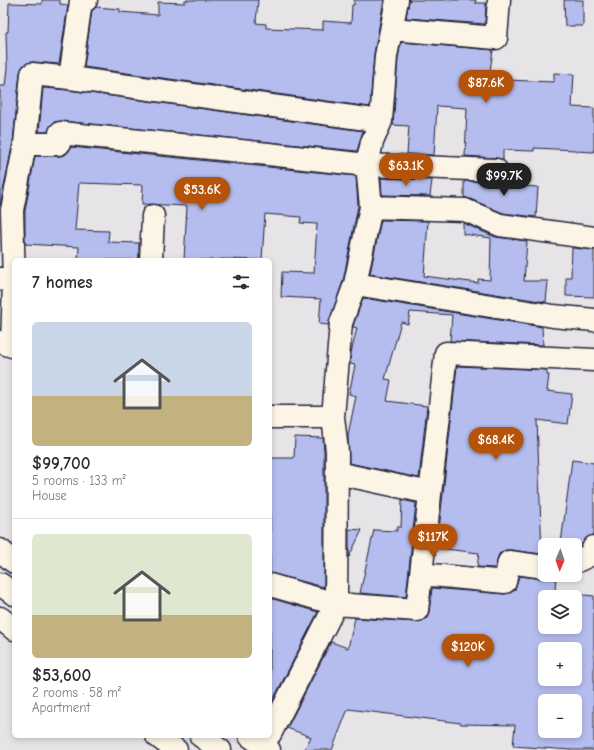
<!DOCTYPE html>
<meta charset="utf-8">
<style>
body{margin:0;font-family:"Comic Neue",sans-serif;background:#f2f2f3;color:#2b2b33;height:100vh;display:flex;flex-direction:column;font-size:15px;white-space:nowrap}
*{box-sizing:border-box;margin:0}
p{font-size:13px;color:#7c7c81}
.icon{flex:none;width:22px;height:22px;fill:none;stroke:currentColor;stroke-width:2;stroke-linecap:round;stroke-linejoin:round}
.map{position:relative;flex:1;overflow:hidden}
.drawer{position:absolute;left:12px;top:258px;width:260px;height:480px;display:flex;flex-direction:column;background:#fff;border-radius:6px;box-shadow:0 2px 6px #0003}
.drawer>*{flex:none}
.needle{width:26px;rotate:182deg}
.tools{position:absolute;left:538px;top:538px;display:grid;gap:8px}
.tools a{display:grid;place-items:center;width:44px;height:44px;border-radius:6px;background:#fff;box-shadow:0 2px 6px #0003;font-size:20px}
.price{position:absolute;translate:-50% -34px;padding:0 9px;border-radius:14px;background:#b45309;color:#fff;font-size:13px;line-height:26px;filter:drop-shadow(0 1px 2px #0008)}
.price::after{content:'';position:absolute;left:50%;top:24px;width:12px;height:9px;margin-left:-6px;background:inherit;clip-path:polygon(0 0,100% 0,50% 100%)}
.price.selected{background:#222;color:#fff}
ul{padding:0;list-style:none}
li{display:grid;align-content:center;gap:8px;height:212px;padding:0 20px}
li+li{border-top:1px solid #e1e1e2}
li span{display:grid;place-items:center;height:124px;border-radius:6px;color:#555}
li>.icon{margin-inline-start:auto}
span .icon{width:72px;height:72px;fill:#fffc;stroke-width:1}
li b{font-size:17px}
h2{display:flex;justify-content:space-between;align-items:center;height:48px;padding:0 20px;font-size:17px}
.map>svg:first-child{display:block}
.building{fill:#b5bdee;stroke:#22223b;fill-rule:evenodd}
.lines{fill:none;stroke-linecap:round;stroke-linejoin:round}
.street-casing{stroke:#22223b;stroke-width:25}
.secondary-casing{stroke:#22223b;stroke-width:25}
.street{stroke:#fcf5e5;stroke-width:22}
.secondary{stroke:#fcf5e5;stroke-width:22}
</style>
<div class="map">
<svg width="594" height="750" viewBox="0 0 594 750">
<rect width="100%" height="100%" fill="#e7e4e8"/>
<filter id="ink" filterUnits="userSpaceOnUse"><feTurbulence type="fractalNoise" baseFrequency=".025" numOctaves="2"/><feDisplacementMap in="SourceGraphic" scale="8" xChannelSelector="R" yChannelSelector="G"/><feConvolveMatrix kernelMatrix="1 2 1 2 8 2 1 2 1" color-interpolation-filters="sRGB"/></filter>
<g filter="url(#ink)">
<path class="building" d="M 42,0 L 60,0 L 60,4 L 68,5 L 59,64 L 33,62 L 27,63 L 22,67 L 20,73 L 13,142 L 0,206 L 0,86 L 5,86 L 7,68 L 6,32 L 8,32 L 9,3 L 42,4 Z
M 185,0 L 258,0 L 256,23 L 266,24 L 266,28 L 323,30 L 323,21 L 351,23 L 352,5 L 354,5 L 354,0 L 384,0 L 374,54 L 370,107 L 84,67 L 92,10 L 96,7 L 120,9 L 120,12 L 158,15 L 158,2 L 185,3 Z
M 409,0 L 476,0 L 475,3 L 486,3 L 485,24 L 406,18 Z
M 564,0 L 583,0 L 583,26 L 565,26 Z
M 401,42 L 493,50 L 490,71 L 508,73 L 507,80 L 554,82 L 554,73 L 574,74 L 572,107 L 594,108 L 594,152 L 575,151 L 576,150 L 534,148 L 534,151 L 503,150 L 503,160 L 496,158 L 465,156 L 467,108 L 437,106 L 434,155 L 407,154 L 409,126 L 393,125 L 398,58 Z
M 43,88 L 68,90 L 363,131 L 357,151 L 61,121 L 54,122 L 50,126 L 48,132 L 39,132 Z
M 71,147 L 356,176 L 358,206 L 343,281 L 328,325 L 319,324 L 321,299 L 281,297 L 282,272 L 314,273 L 317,224 L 300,223 L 301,217 L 265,214 L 262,260 L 220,259 L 220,260 L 184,260 L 187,206 L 142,204 L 143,185 L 79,183 L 75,230 L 109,231 L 108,242 L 139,243 L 139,260 L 78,260 L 79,247 L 25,244 L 25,211 L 35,156 L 59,156 L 65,155 L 69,151 Z
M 381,178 L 432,180 L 430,196 L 382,195 Z
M 464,181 L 496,182 L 502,181 L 502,185 L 538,187 L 536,217 L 503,213 L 470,199 L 464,197 Z
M 381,220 L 428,221 L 424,276 L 478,283 L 478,279 L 490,280 L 491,238 L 463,234 L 463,223 L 495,237 L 527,241 L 524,281 L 548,281 L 546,302 L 370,274 Z
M 572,248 L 594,250 L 594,297 L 566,296 L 566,277 L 571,277 Z
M 363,298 L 542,327 L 543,345 L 450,341 L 452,315 L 410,312 L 408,324 L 401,322 L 385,379 L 391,380 L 387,401 L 427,406 L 419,478 L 349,463 L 348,435 L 356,396 L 349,394 L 355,365 L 350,364 L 351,353 L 357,328 L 353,327 L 353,326 Z
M 457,366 L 547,370 L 547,375 L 549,375 L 547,391 L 572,394 L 568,424 L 537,420 L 542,554 L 511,550 L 505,550 L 499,554 L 495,568 L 477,567 L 479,553 L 437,548 Z
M 295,437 L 323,438 L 324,452 L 324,587 L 270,573 L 270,458 L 294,458 Z
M 572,460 L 594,463 L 594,535 L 587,537 L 581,545 L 561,543 Z
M 402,500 L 416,503 L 406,597 L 360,593 L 374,530 L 397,531 L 397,527 L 401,527 Z
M 349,529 L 362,530 L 349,557 Z
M 555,575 L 556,575 L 555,592 L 594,596 L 594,750 L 571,750 L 513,746 L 515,725 L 461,724 L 461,723 L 348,709 L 332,750 L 304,750 L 311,737 L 287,728 L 331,642 L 348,648 L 355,618 L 416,622 L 422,621 L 427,618 L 429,612 L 432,588 L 504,594 L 510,593 L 515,590 L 519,576 L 544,579 L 550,578 ZM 545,597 L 575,597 L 575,627 L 545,627 ZM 545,649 L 575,649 L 575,679 L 545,679 ZM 545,701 L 575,701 L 575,731 L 545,731 Z
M 270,598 L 318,612 L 273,700 L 270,699 Z"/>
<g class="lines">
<g class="street-casing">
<path id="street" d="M 86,0 L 81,1 L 70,78 L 381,121
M 392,29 L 496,38 L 499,0
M 25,144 L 32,74 L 70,78
M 371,207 L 465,210 L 500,225 L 594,238
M 151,260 L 153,216
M 0,279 L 14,281 L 12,210 L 25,144 L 59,144 L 60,133 L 250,152 L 367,165 L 496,170
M 355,284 L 553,316 L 594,320
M 0,342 L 12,346 L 14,281
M 270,417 L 333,417
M 337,473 L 430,493
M 575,562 L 590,555 L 594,547
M 421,574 L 446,353 L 594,360
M 270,585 L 336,604 L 417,610 L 421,574 L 505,582 L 509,562 L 545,567
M 270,734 L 336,604 L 337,451 L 333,417 L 341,323 L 355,284 L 371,207 L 367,165 L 372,142 L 381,121 L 386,56 L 397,0"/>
</g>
<g class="secondary-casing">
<path id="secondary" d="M 0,550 L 14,562
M 0,584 L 14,594
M 0,618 L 14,629
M 157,736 L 176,750
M 201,736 L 220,750
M 250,736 L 269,750"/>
</g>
<use href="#street" class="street"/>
<use href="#secondary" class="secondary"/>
</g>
</g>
</svg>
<div class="tools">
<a><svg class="needle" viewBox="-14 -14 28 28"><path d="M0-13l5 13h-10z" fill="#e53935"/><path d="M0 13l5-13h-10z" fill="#7c7c81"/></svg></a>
<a><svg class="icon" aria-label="layers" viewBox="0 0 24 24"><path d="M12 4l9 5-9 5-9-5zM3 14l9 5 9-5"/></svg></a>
<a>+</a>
<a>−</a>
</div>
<b class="price" style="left:486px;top:104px">$87.6K</b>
<b class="price" style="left:406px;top:187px">$63.1K</b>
<b class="price selected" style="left:504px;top:197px">$99.7K</b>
<b class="price" style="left:202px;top:211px">$53.6K</b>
<b class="price" style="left:496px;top:461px">$68.4K</b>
<b class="price" style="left:433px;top:558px">$117K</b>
<b class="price" style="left:468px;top:668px">$120K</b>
<section class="drawer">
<h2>7 homes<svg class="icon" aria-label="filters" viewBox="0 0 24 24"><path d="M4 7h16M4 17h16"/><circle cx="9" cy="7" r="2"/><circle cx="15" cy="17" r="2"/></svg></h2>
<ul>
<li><span style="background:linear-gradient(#c9d6e8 60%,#c2b280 0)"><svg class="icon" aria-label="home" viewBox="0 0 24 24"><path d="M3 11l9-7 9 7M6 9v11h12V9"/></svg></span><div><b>$99,700</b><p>5 rooms · 133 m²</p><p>House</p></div></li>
<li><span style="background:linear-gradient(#dfe7d0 65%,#c2b280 0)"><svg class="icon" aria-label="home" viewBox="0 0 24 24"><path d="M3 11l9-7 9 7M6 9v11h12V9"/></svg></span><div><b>$53,600</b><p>2 rooms · 58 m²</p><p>Apartment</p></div></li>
</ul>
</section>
</div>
